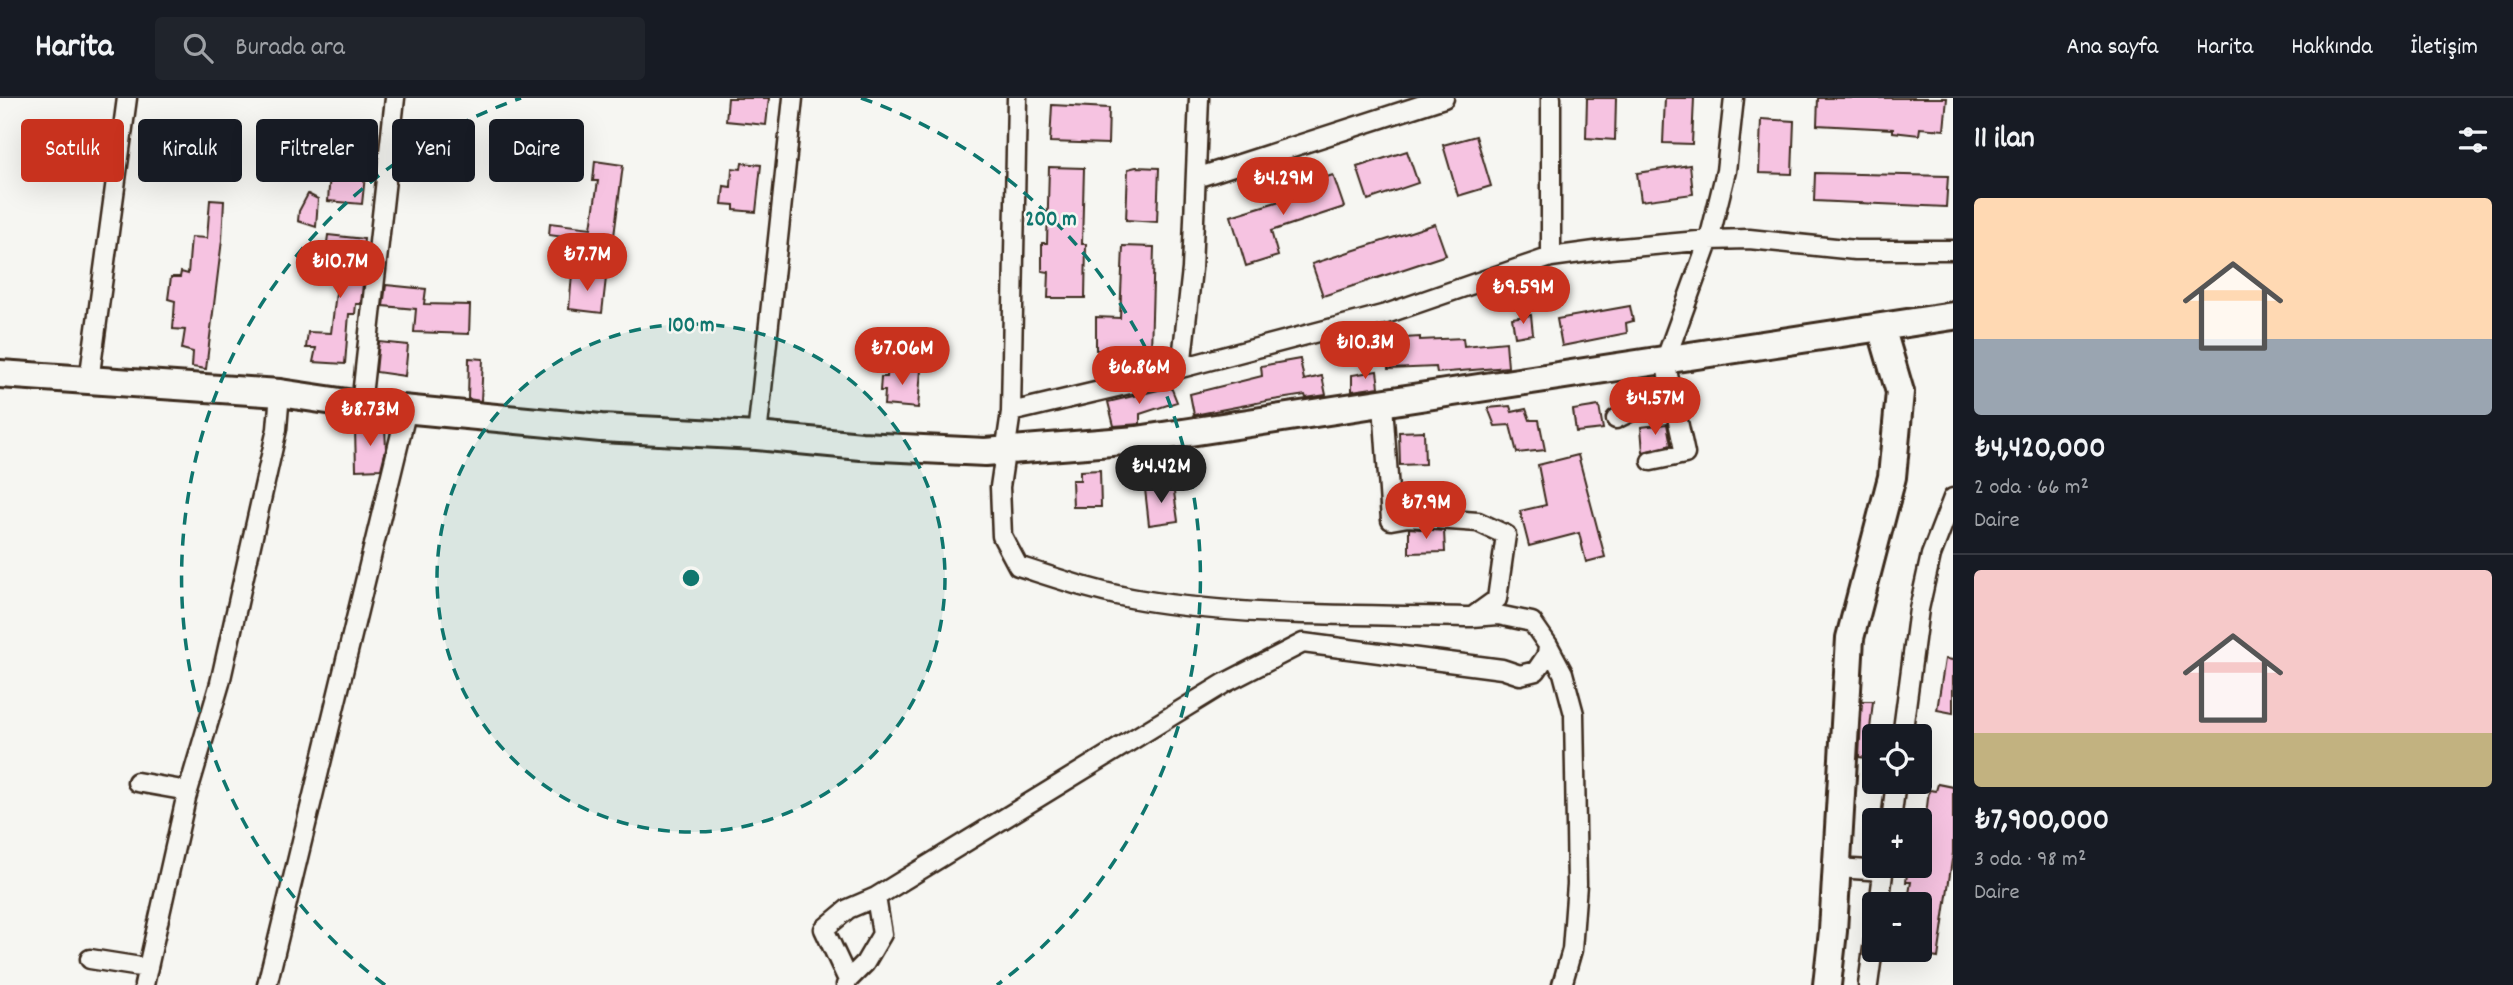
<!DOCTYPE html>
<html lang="tr">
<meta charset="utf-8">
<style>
body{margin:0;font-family:Dekko,sans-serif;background:#20242c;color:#f1f3f6;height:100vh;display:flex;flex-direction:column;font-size:26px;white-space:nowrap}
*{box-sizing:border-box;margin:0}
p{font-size:23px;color:#9ea1a6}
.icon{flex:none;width:38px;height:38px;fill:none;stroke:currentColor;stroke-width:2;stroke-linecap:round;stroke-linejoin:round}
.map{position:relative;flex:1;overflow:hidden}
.panel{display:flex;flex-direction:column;background:#171b24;width:560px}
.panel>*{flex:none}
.hud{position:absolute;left:21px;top:21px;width:665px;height:63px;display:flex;gap:14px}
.buttons{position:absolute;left:1862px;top:626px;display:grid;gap:14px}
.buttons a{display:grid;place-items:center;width:70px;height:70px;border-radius:7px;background:#171b24;box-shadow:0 7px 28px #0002;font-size:35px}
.price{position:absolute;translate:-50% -60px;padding:0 16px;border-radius:24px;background:#c8321e;color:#fff;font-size:23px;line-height:46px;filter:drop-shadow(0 2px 4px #0008)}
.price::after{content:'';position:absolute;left:50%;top:42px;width:21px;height:16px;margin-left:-10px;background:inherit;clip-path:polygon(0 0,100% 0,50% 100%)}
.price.current{background:#222;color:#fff}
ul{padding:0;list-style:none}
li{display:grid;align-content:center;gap:14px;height:371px;padding:0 21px}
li+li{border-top:2px solid #363941}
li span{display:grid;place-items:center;height:217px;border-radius:7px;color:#555}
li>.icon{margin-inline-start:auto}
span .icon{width:126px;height:126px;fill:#fffc;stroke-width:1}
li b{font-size:30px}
h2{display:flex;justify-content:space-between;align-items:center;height:84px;padding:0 21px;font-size:30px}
.pill{padding:0 24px;border-radius:7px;background:#171b24;box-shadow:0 7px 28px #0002;font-size:24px;line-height:63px}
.pill.current{background:#c8321e;color:#fff}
header{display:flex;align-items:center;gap:42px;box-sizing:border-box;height:98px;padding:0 35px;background:#171b24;border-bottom:2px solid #363941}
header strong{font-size:33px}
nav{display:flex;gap:38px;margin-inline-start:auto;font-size:24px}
.search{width:490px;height:63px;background:#20242c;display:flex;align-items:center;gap:18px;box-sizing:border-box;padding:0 24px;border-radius:7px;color:#9ea1a6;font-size:26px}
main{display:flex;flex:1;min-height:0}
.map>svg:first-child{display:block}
.building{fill:#f6c3e1;stroke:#3b2a1e;stroke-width:2}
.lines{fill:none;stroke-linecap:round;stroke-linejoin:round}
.street-casing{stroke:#3b2a1e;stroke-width:23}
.secondary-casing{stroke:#3b2a1e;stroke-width:32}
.street{stroke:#f6f6f2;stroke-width:18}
.secondary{stroke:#f6f6f2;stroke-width:26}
.ring{fill:none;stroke:#0f766e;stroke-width:3.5;stroke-dasharray:12 9}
.centre{fill:#0f766e;stroke:#f6f6f2;stroke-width:3.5}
.ring-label{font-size:21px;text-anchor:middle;font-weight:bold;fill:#0f766e;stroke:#f6f6f2;stroke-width:5;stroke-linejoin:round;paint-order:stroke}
</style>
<header>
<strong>Harita</strong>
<div class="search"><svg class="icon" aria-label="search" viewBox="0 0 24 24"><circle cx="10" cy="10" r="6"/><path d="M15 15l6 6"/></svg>Burada ara</div>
<nav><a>Ana sayfa</a><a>Harita</a><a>Hakkında</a><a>İletişim</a></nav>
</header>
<main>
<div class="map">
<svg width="1953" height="887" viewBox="0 0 1953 887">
<rect width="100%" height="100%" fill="#f6f6f2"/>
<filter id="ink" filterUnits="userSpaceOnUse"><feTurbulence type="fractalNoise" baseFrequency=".0143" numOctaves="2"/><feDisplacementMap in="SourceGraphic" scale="14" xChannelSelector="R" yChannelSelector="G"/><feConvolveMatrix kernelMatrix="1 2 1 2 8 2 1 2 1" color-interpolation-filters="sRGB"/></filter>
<g filter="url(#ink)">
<path class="building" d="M 728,0 L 769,0 L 766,27 L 726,23 Z
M 1587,0 L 1616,0 L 1615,42 L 1586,40 Z
M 1665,0 L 1694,0 L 1692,46 L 1663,45 Z
M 1818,0 L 1947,0 L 1944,32 L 1920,30 L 1919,37 L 1893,34 L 1893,31 L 1817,27 Z
M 1052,7 L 1109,10 L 1108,46 L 1050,44 Z
M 1761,21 L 1794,23 L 1792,76 L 1759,75 Z
M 1476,38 L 1491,88 L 1458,98 L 1443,47 Z
M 1407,53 L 1418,85 L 1368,102 L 1357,69 Z
M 595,63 L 623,67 L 613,146 L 549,137 L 550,125 L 591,130 L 598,83 L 593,83 Z
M 742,65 L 761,67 L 756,114 L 734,112 L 734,107 L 722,106 L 724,88 L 731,89 L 732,70 L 741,71 Z
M 1690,67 L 1693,96 L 1641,103 L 1637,75 Z
M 1049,69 L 1084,70 L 1082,146 L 1086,146 L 1085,200 L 1048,200 L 1049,174 L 1042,173 L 1042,145 L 1047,145 Z
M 1136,69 L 1159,70 L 1157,124 L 1126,122 L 1128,71 Z
M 330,75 L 365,78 L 362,106 L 328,103 Z
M 1815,75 L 1948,78 L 1946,109 L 1814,103 Z
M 1333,77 L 1344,109 L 1271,133 L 1278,158 L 1246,168 L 1231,118 L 1286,101 L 1283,93 Z
M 308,96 L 318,101 L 316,129 L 298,123 L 299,113 Z
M 210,102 L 224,103 L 222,142 L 206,271 L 192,269 L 193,254 L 182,251 L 185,232 L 173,231 L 175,203 L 168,201 L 171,179 L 180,179 L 181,174 L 188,176 L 191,139 L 207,140 Z
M 1435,126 L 1446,157 L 1323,198 L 1312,166 Z
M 328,137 L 364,141 L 359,185 L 363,185 L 361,206 L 356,206 L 355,216 L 349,216 L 345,266 L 313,264 L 316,250 L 306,250 L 308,234 L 331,235 L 340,162 L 325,160 Z
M 1123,148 L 1154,149 L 1151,253 L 1096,252 L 1096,219 L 1120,220 Z
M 572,176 L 606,180 L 602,215 L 569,211 Z
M 386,187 L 426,191 L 424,206 L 470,207 L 469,236 L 414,234 L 416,211 L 383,208 Z
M 1630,208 L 1633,223 L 1626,225 L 1627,235 L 1562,248 L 1557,221 Z
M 1531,217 L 1533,236 L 1515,239 L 1512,220 Z
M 1420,239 L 1420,242 L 1463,240 L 1464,248 L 1506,244 L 1508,269 L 1437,275 L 1436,269 L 1388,271 L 1387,241 Z
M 379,244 L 408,247 L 405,278 L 376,274 Z
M 469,260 L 483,261 L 481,303 L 468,301 Z
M 1300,261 L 1304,282 L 1322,278 L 1326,297 L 1306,300 L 1305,297 L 1267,303 L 1194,317 L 1190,296 L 1262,278 L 1261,268 Z
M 888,268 L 921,272 L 918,310 L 884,307 L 885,293 L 880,293 L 881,279 L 887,279 Z
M 1377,273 L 1379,289 L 1352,293 L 1352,277 Z
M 1171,289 L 1177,304 L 1140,316 L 1140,326 L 1114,328 L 1108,304 Z
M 1510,308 L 1512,314 L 1526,311 L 1530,322 L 1539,322 L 1545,352 L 1517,355 L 1510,327 L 1495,328 L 1488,310 Z
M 1599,308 L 1603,331 L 1576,334 L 1573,312 Z
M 1667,326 L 1671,347 L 1643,354 L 1641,329 Z
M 385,329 L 386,351 L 381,371 L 356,372 L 355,330 Z
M 1424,333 L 1425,366 L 1400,367 L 1399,334 Z
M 1578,357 L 1605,459 L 1586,464 L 1579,435 L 1529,448 L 1520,413 L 1546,407 L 1538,367 Z
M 1100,372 L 1101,409 L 1073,409 L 1072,382 L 1080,382 L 1080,373 Z
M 1173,387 L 1178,423 L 1149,427 L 1145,391 Z
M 1409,430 L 1444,433 L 1445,454 L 1409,455 Z
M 1945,561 L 1953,562 L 1953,615 L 1937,612 Z
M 1862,603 L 1873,603 L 1867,660 L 1859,659 Z
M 1938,686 L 1953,689 L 1953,755 L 1938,860 L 1920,857 L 1920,807 L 1907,807 L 1911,784 L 1906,784 L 1908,768 L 1920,768 L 1929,692 L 1936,693 Z"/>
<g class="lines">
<g class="street-casing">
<path id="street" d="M 1551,0 L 1551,159
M 1196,80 L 1444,0
M 1181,270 L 1192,171 L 1199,0
M 89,283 L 127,0
M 1383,306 L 1391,422 L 1408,419 L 1478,424 L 1506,437 L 1497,501 L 1472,519
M 361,307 L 395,0
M 1011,314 L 1138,284 L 1181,270 L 1386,216 L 1551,159 L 1610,151 L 1709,142 L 1749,141 L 1855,152 L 1953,152
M 1616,321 L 1672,293
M 757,338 L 793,0
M 1651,363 L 1685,356 L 1665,263 L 1709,142 L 1726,73 L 1734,0
M 1548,547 L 1563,575 L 1574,616 L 1577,786 L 1572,852 L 1562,887
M 1902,639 L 1919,511 L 1931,457 L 1953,400
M 137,684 L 188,693
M 1891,723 L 1896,684
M 1837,770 L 1884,773
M 1879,807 L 1884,768
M 90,861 L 147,870
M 848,882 L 865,865 L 882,836 L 876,799 L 1225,585 L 1303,545 L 1502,571 L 1520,577 L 1536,573 L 1547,557 L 1548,547 L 1532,524 L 1498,517 L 1472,519 C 1363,516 1250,520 1142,502 C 1099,495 1059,481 1018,468 L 1002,438 L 1000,389 L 1011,314 L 1017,0
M 144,887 L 186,700 L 220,585 L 277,331 L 280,295
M 267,887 L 407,311
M 846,887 L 848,882 L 824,831 L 848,811 L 876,799
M 1868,887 L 1874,843"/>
</g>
<g class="secondary-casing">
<path id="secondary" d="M 0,276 L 280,295 L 361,307 L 601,330 L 757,338 L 861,348 L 985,354 L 1137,342 L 1953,218
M 1827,887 L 1833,833 L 1850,540 L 1892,379 L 1900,294 L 1881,229"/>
</g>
<use href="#street" class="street"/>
<use href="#secondary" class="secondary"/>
</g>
</g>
<circle cx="691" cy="480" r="254" fill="#0f766e" fill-opacity=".12"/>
<g class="ring">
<circle cx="691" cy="480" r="254"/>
<path d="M385 887A509 509 0 0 1 521 0M861 0A509 509 0 0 1 997 887"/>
</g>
<circle cx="691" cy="480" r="10" class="centre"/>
<g class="ring-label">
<text x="1051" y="127">200 m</text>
<text x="691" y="233">100 m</text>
</g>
</svg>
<div class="buttons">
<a><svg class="icon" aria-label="locate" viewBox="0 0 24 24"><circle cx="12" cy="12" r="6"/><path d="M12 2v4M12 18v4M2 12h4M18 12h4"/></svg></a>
<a>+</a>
<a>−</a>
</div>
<b class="price" style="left:1283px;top:119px">₺4.29M</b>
<b class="price" style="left:587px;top:195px">₺7.7M</b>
<b class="price" style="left:340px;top:202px">₺10.7M</b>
<b class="price" style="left:1523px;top:228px">₺9.59M</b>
<b class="price" style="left:1365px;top:283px">₺10.3M</b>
<b class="price" style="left:902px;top:289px">₺7.06M</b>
<b class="price" style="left:1139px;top:308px">₺6.86M</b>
<b class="price" style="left:1655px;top:339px">₺4.57M</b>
<b class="price" style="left:370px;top:350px">₺8.73M</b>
<b class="price current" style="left:1161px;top:407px">₺4.42M</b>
<b class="price" style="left:1426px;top:443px">₺7.9M</b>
<div class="hud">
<a class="pill current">Satılık</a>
<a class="pill">Kiralık</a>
<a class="pill">Filtreler</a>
<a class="pill">Yeni</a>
<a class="pill">Daire</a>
</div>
</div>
<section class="panel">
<h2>11 ilan<svg class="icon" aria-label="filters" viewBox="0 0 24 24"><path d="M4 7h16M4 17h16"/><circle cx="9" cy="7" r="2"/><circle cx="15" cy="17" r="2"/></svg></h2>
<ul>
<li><span style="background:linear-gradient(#ffd9b3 65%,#9aa5b1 0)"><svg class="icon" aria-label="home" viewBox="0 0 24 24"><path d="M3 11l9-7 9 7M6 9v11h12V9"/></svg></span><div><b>₺4,420,000</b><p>2 oda · 66 m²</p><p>Daire</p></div></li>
<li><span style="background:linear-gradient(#f6c9c9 75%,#c2b280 0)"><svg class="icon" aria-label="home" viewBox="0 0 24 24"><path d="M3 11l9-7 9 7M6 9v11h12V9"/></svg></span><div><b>₺7,900,000</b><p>3 oda · 98 m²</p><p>Daire</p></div></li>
</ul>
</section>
</main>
